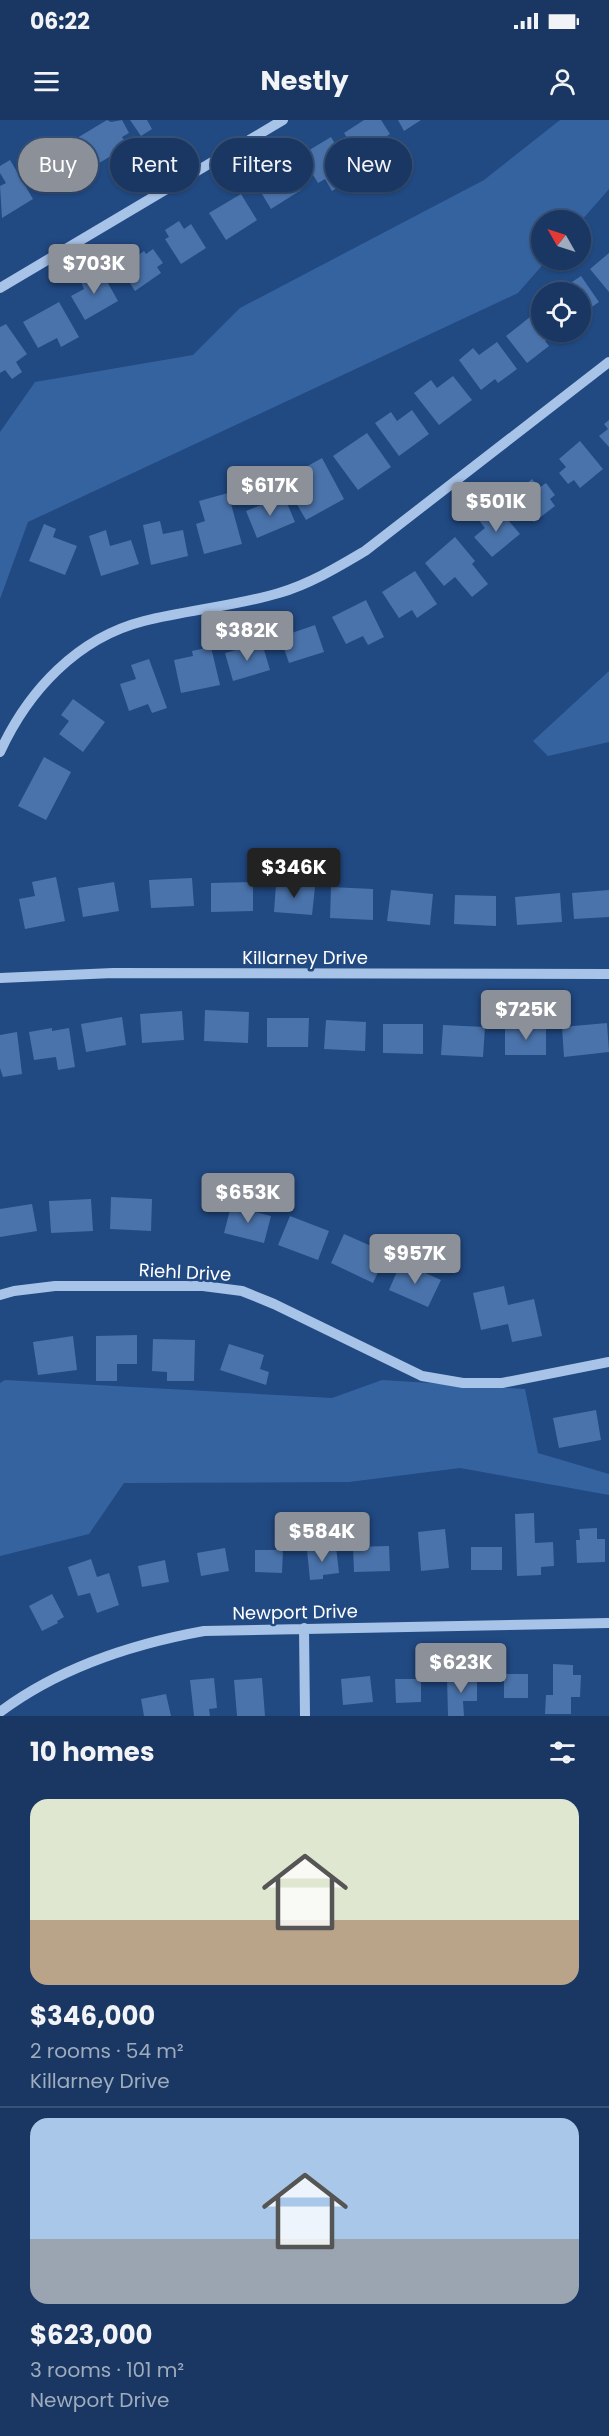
<!DOCTYPE html>
<meta charset="utf-8">
<style>
body{margin:0;font-family:Poppins,sans-serif;background:#223f68;color:#f1f3f6;height:100vh;display:flex;flex-direction:column;font-size:22px;white-space:nowrap}
*{box-sizing:border-box;margin:0}
p{font-size:20px;color:#9facbe}
.icon{flex:none;width:33px;height:33px;fill:none;stroke:currentColor;stroke-width:2;stroke-linecap:round;stroke-linejoin:round}
.map{position:relative;height:1596px;overflow:hidden}
.panel{display:flex;flex-direction:column;background:#193762;flex:1}
.panel>*{flex:none}
.guide{position:absolute;left:18px;top:18px;width:573px;height:54px;display:flex;gap:12px}
.needle{width:39px;rotate:309deg}
.fabs{position:absolute;left:531px;top:90px;display:grid;gap:12px}
.fabs a{display:grid;place-items:center;width:60px;height:60px;border-radius:50%;background:#193762;box-shadow:0 2px 4px #0004,0 0 0 2px #375177;font-size:30px}
.price{position:absolute;translate:-50% -51px;padding:0 14px;border-radius:6px;background:#8c9099;color:#fff;font-size:20px;line-height:39px;filter:drop-shadow(0 2px 3px #0008)}
.price::after{content:'';position:absolute;left:50%;top:36px;width:18px;height:14px;margin-left:-9px;background:inherit;clip-path:polygon(0 0,100% 0,50% 100%)}
.price.selected{background:#222;color:#fff}
ul{padding:0;list-style:none}
li{display:grid;align-content:center;gap:12px;height:318px;padding:0 30px}
li+li{border-top:2px solid #375177}
li span{display:grid;place-items:center;height:186px;border-radius:18px;color:#555}
li>.icon{margin-inline-start:auto}
span .icon{width:108px;height:108px;fill:#fffc;stroke-width:1}
li b{font-size:26px}
h2{display:flex;justify-content:space-between;align-items:center;height:72px;padding:0 30px;font-size:26px}
.pill{padding:0 21px;border-radius:27px;background:#193762;box-shadow:0 2px 4px #0004,0 0 0 2px #375177;font-size:21px;line-height:54px}
.pill.selected{background:#8c9099;color:#fff}
.status{display:flex;justify-content:space-between;align-items:center;height:42px;padding:0 30px;background:#193762;direction:ltr}
.status svg{height:16px;fill:currentColor}
header{display:flex;justify-content:space-between;align-items:center;height:78px;padding:0 30px;background:#193762;font-size:27px;font-weight:700}
.map>svg:first-child{display:block}
.green{fill:#3563a0}
.building{fill:#4a73ab}
.lines{fill:none;stroke-linecap:round;stroke-linejoin:round}
.minor{stroke:#a8c3e8;stroke-width:10}
.labels{text-anchor:middle;dominant-baseline:central;stroke-width:5;stroke-linejoin:round;paint-order:stroke}
.street-label{font-size:18px;fill:#fff;stroke:#214982}
</style>
<div class="status"><b>06:22</b><svg viewBox="0 0 49 12"><path d="M0 12V9h3v3zM5 12V6h3v6zM10 12V3h3v9zM15 12V0h3v12zM26 1h20v11H26zM47 4h2v5h-2z"/></svg></div>
<header><svg class="icon" aria-label="menu" viewBox="0 0 24 24"><path d="M4 6h16M4 12h16M4 18h16"/></svg>Nestly<svg class="icon" aria-label="person" viewBox="0 0 24 24"><circle cx="12" cy="8" r="4"/><path d="M4 21q1-7 8-7t8 7"/></svg></header>
<div class="map">
<svg width="609" height="1596" viewBox="0 0 609 1596">
<rect width="100%" height="100%" fill="#214982"/>
<path class="green" d="M 560,0 L 609,0 L 609,69 L 581,101 L 542,100 L 542,140 L 547,140 L 518,173 L 28,402 L 0,479 L 0,312 L 35,262 L 193,235 L 240,188 L 484,60 Z
M 609,551 L 609,622 L 548,636 L 533,621 Z
M 5,1260 L 332,1278 L 382,1260 L 525,1269 L 538,1333 L 609,1354 L 609,1375 L 460,1348 L 349,1362 L 124,1363 L 89,1414 L 0,1436 L 0,1263 Z"/>
<path class="building" d="M 107,0 L 111,2 L 122,0 L 129,13 L 122,17 L 128,26 L 94,46 L 77,18 Z
M 130,0 L 147,0 L 152,9 L 141,16 Z
M 364,0 L 381,0 L 390,14 L 358,35 L 344,13 Z
M 398,0 L 421,0 L 404,11 Z
M 331,17 L 355,57 L 332,71 L 325,59 L 318,63 L 301,35 Z
M 63,26 L 80,52 L 48,72 L 32,46 Z
M 10,40 L 33,79 L 2,98 L 0,66 L 6,63 L 0,53 L 0,46 Z
M 287,46 L 301,70 L 271,89 L 256,64 Z
M 241,74 L 257,100 L 226,120 L 209,93 Z
M 179,101 L 184,109 L 191,104 L 206,128 L 181,144 L 165,119 L 169,117 L 165,110 Z
M 153,129 L 163,143 L 157,147 L 161,153 L 135,171 L 120,148 L 144,131 L 146,134 Z
M 609,133 L 609,172 L 590,149 Z
M 100,149 L 118,181 L 85,200 L 71,176 L 84,169 L 80,160 Z
M 581,156 L 599,182 L 580,195 L 580,172 L 557,172 Z
M 59,182 L 79,217 L 61,227 L 57,218 L 38,228 L 23,202 Z
M 540,189 L 542,212 L 557,212 L 545,221 L 549,226 L 527,243 L 506,216 Z
M 6,204 L 27,234 L 16,242 L 22,252 L 12,259 L 5,250 L 0,253 L 0,207 Z
M 497,222 L 517,249 L 498,263 L 495,259 L 481,270 L 459,240 L 473,228 L 479,235 Z
M 453,256 L 472,280 L 439,305 L 414,273 L 431,260 L 437,268 Z
M 412,290 L 429,314 L 399,336 L 375,303 L 391,292 L 397,301 Z
M 609,300 L 609,327 L 599,316 L 608,309 L 604,304 Z
M 367,313 L 391,347 L 358,370 L 333,336 Z
M 580,321 L 603,349 L 580,368 L 574,360 L 568,364 L 559,353 L 566,347 L 559,339 Z
M 322,338 L 344,379 L 306,400 L 291,374 L 307,365 L 299,351 Z
M 532,359 L 539,368 L 546,363 L 555,375 L 550,379 L 555,386 L 534,402 L 513,375 Z
M 228,373 L 242,424 L 204,434 L 196,404 L 205,401 L 199,381 Z
M 284,376 L 295,402 L 257,418 L 246,391 Z
M 490,389 L 498,398 L 503,394 L 520,414 L 492,437 L 474,417 L 485,408 L 478,399 Z
M 160,401 L 163,414 L 183,410 L 188,436 L 151,445 L 143,405 Z
M 44,404 L 56,409 L 53,417 L 77,426 L 65,455 L 29,441 Z
M 106,410 L 110,426 L 131,420 L 139,444 L 101,456 L 89,416 Z
M 455,417 L 475,441 L 472,444 L 488,464 L 472,477 L 455,457 L 444,466 L 425,443 Z
M 415,451 L 437,484 L 417,498 L 412,490 L 399,498 L 382,472 Z
M 366,480 L 384,517 L 368,525 L 363,516 L 346,524 L 332,497 Z
M 315,505 L 324,532 L 289,543 L 280,517 Z
M 262,523 L 270,550 L 233,561 L 225,533 Z
M 211,527 L 220,565 L 181,573 L 174,540 L 193,536 L 192,531 Z
M 149,539 L 167,588 L 152,593 L 148,584 L 129,591 L 120,564 L 136,559 L 131,545 Z
M 73,579 L 105,602 L 83,632 L 59,614 L 69,601 L 61,595 Z
M 44,637 L 71,652 L 46,700 L 18,686 Z
M 56,757 L 65,801 L 25,809 L 19,779 L 35,776 L 32,762 Z
M 192,758 L 194,786 L 151,788 L 149,760 Z
M 114,762 L 119,791 L 83,797 L 78,768 Z
M 253,762 L 253,791 L 211,792 L 211,763 Z
M 276,764 L 315,767 L 312,795 L 274,792 Z
M 331,767 L 373,769 L 373,800 L 330,798 Z
M 391,770 L 433,774 L 430,805 L 387,801 Z
M 609,770 L 609,797 L 574,799 L 572,773 Z
M 560,773 L 562,802 L 517,805 L 515,777 Z
M 455,775 L 496,776 L 496,806 L 454,804 Z
M 205,890 L 249,892 L 248,923 L 204,921 Z
M 182,891 L 184,920 L 142,923 L 140,894 Z
M 122,897 L 126,925 L 86,932 L 81,904 Z
M 267,898 L 309,898 L 308,927 L 267,927 Z
M 326,900 L 366,902 L 365,931 L 324,929 Z
M 607,903 L 609,932 L 564,937 L 562,907 Z
M 383,904 L 423,904 L 423,934 L 383,933 Z
M 443,905 L 485,907 L 483,937 L 441,935 Z
M 546,906 L 546,935 L 505,935 L 505,907 Z
M 52,908 L 52,911 L 69,908 L 75,947 L 58,950 L 56,937 L 34,940 L 29,912 Z
M 17,912 L 22,954 L 3,957 L 0,948 L 0,915 Z
M 111,1077 L 152,1079 L 151,1111 L 110,1109 Z
M 91,1079 L 93,1111 L 51,1113 L 49,1081 Z
M 32,1084 L 37,1111 L 0,1117 L 0,1089 Z
M 231,1086 L 271,1096 L 264,1123 L 224,1113 Z
M 290,1096 L 329,1111 L 318,1140 L 278,1125 Z
M 344,1114 L 387,1133 L 373,1163 L 331,1143 Z
M 401,1142 L 441,1160 L 428,1187 L 389,1170 Z
M 504,1166 L 508,1185 L 534,1179 L 542,1216 L 512,1222 L 508,1204 L 481,1210 L 473,1173 Z
M 137,1215 L 137,1244 L 117,1244 L 117,1261 L 96,1261 L 96,1216 Z
M 73,1216 L 77,1250 L 38,1255 L 33,1222 Z
M 153,1219 L 195,1220 L 194,1261 L 167,1261 L 167,1252 L 152,1251 Z
M 229,1224 L 264,1235 L 260,1249 L 269,1252 L 266,1265 L 220,1250 Z
M 596,1290 L 601,1320 L 559,1328 L 553,1298 Z
M 534,1393 L 535,1423 L 553,1422 L 554,1446 L 541,1447 L 541,1455 L 517,1456 L 515,1394 Z
M 597,1408 L 597,1419 L 605,1419 L 605,1442 L 577,1443 L 576,1420 L 580,1420 L 579,1409 Z
M 445,1409 L 449,1448 L 421,1451 L 418,1412 Z
M 389,1426 L 390,1451 L 354,1452 L 353,1427 Z
M 336,1427 L 339,1453 L 323,1455 L 323,1459 L 310,1460 L 307,1430 Z
M 471,1427 L 502,1427 L 502,1450 L 471,1450 Z
M 225,1428 L 229,1451 L 201,1456 L 197,1433 Z
M 255,1430 L 283,1430 L 282,1453 L 255,1452 Z
M 91,1439 L 97,1457 L 109,1453 L 119,1485 L 97,1493 L 90,1473 L 78,1476 L 68,1447 Z
M 165,1440 L 169,1462 L 142,1467 L 138,1446 Z
M 52,1474 L 64,1497 L 57,1501 L 58,1503 L 42,1511 L 29,1486 Z
M 553,1544 L 573,1545 L 573,1555 L 581,1555 L 580,1577 L 571,1577 L 571,1594 L 545,1594 L 546,1575 L 553,1575 Z
M 504,1554 L 528,1554 L 528,1578 L 504,1578 Z
M 370,1556 L 373,1582 L 343,1585 L 341,1559 Z
M 477,1556 L 477,1581 L 463,1581 L 464,1596 L 448,1596 L 447,1557 Z
M 214,1558 L 217,1588 L 209,1589 L 210,1596 L 194,1596 L 190,1560 Z
M 262,1558 L 265,1596 L 237,1596 L 234,1560 Z
M 395,1559 L 421,1559 L 421,1582 L 396,1583 Z
M 166,1574 L 171,1596 L 144,1596 L 141,1579 Z"/>
<g class="lines">
<path class="minor" d="M 0,168 L 283,0
M 0,632 C 28,571 77,518 144,501 C 188,490 235,486 279,473 C 310,464 338,447 365,431 L 609,242
M 0,858 L 113,853 L 609,854
M 0,1175 L 14,1171 L 55,1166 L 203,1166 L 242,1171 L 274,1184 L 422,1256 L 463,1263 L 502,1263 L 609,1242
M 304,1508 L 305,1596
M 0,1592 C 60,1547 132,1524 204,1511 L 609,1503"/>
</g>
<g class="labels">
<g class="street-label">
<text x="305" y="837">Killarney Drive</text>
<text transform="translate(185 1152) rotate(3)">Riehl Drive</text>
<text transform="translate(295 1492) rotate(-1)">Newport Drive</text>
</g>
</g>
</svg>
<div class="fabs">
<a><svg class="needle" viewBox="-14 -14 28 28"><path d="M0-13l5 13h-10z" fill="#e53935"/><path d="M0 13l5-13h-10z" fill="#9facbe"/></svg></a>
<a><svg class="icon" aria-label="locate" viewBox="0 0 24 24"><circle cx="12" cy="12" r="6"/><path d="M12 2v4M12 18v4M2 12h4M18 12h4"/></svg></a>
</div>
<b class="price" style="left:94px;top:175px">$703K</b>
<b class="price" style="left:270px;top:397px">$617K</b>
<b class="price" style="left:496px;top:413px">$501K</b>
<b class="price" style="left:247px;top:542px">$382K</b>
<b class="price selected" style="left:294px;top:779px">$346K</b>
<b class="price" style="left:526px;top:921px">$725K</b>
<b class="price" style="left:248px;top:1104px">$653K</b>
<b class="price" style="left:415px;top:1165px">$957K</b>
<b class="price" style="left:322px;top:1443px">$584K</b>
<b class="price" style="left:461px;top:1574px">$623K</b>
<div class="guide">
<a class="pill selected">Buy</a>
<a class="pill">Rent</a>
<a class="pill">Filters</a>
<a class="pill">New</a>
</div>
</div>
<section class="panel">
<h2>10 homes<svg class="icon" aria-label="filters" viewBox="0 0 24 24"><path d="M4 7h16M4 17h16"/><circle cx="9" cy="7" r="2"/><circle cx="15" cy="17" r="2"/></svg></h2>
<ul>
<li><span style="background:linear-gradient(#dfe7d0 65%,#b9a48a 0)"><svg class="icon" aria-label="home" viewBox="0 0 24 24"><path d="M3 11l9-7 9 7M6 9v11h12V9"/></svg></span><div><b>$346,000</b><p>2 rooms · 54 m²</p><p>Killarney Drive</p></div></li>
<li><span style="background:linear-gradient(#a9c7e8 65%,#9aa5b1 0)"><svg class="icon" aria-label="home" viewBox="0 0 24 24"><path d="M3 11l9-7 9 7M6 9v11h12V9"/></svg></span><div><b>$623,000</b><p>3 rooms · 101 m²</p><p>Newport Drive</p></div></li>
</ul>
</section>
